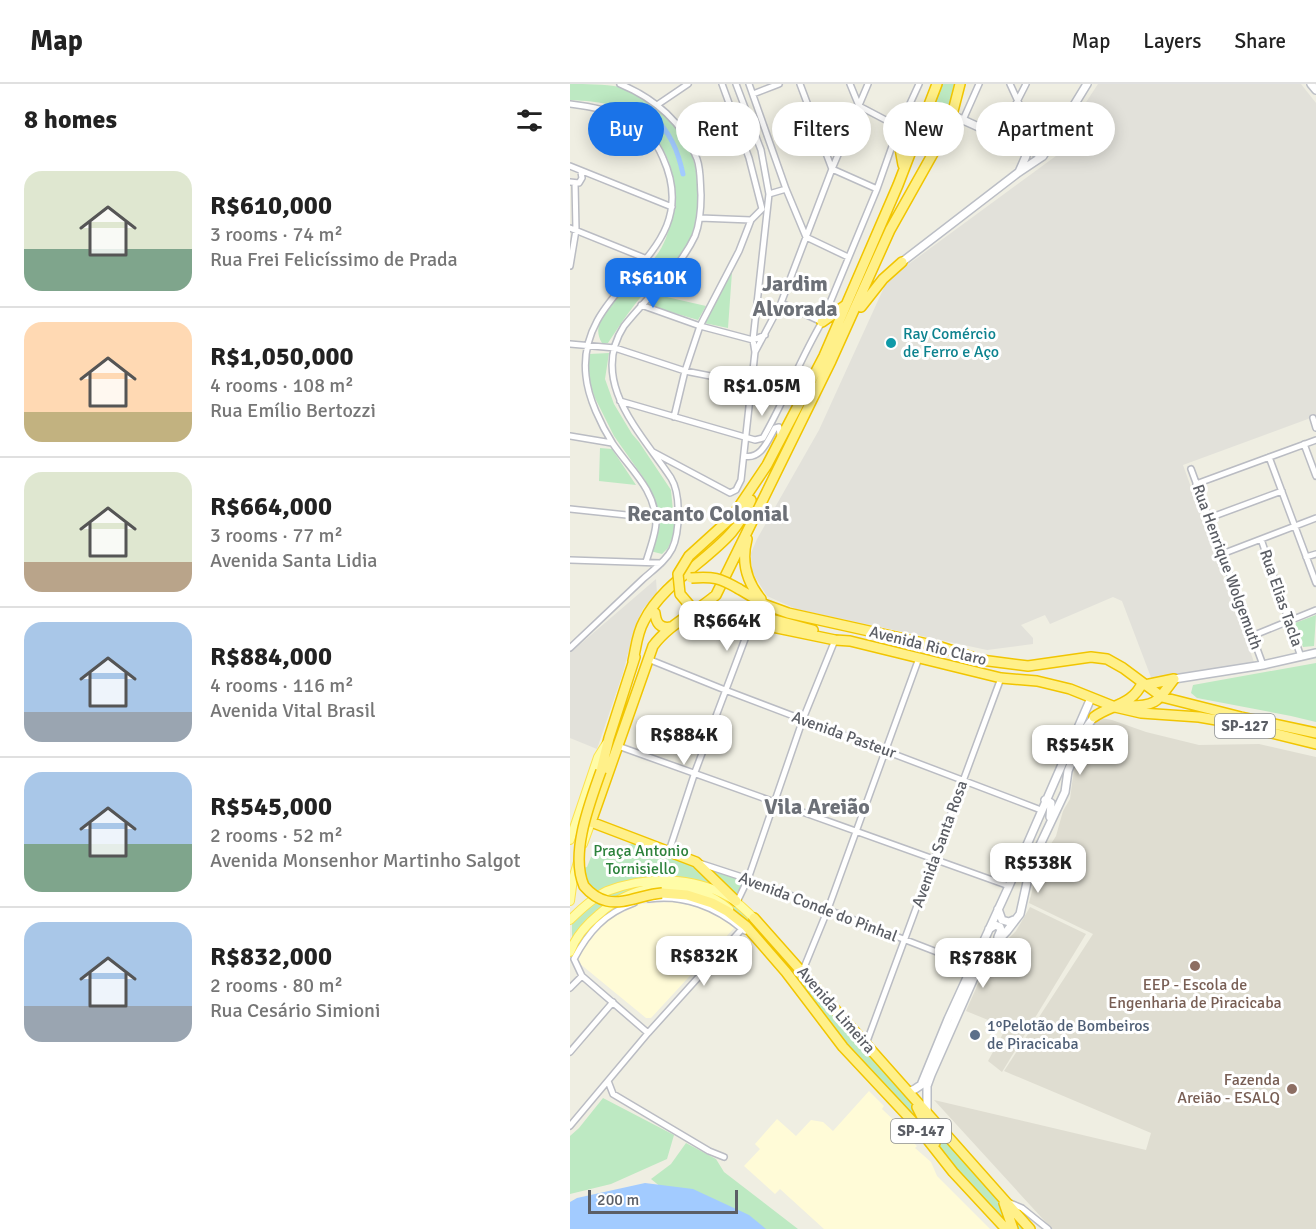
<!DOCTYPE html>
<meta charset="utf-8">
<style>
body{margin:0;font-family:Signika,sans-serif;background:#f6f6f6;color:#222;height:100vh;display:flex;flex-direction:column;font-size:22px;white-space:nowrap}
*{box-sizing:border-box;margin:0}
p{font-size:20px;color:#767676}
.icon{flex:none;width:33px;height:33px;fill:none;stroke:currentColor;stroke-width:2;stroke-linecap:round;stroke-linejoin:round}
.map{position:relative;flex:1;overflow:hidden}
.side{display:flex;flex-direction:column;background:#fff;width:570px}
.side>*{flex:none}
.guide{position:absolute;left:18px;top:18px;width:570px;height:54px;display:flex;gap:12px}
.scale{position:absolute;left:18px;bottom:15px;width:150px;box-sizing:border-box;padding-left:6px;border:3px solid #5b5e65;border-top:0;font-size:16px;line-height:21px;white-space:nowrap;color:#5b5e65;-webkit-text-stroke:4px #fff;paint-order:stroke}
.price{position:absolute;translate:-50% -51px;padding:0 14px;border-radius:12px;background:#fff;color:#222;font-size:20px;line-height:39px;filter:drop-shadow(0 2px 3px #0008)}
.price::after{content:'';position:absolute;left:50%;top:36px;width:18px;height:14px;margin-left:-9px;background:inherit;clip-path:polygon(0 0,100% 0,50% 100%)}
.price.active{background:#1a73e8;color:#fff}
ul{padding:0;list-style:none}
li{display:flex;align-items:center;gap:18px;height:150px;padding:0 24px}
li+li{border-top:2px solid #e0e0e0}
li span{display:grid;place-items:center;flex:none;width:168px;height:120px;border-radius:18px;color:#555}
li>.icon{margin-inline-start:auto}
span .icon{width:72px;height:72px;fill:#fffc;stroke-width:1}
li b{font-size:26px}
h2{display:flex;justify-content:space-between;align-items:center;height:72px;padding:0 24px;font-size:26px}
.pill{padding:0 21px;border-radius:27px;background:#fff;box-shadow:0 3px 15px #0003;font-size:21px;line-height:54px}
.pill.active{background:#1a73e8;color:#fff}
header{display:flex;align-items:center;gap:36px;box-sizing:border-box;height:84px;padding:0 30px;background:#fff;border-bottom:2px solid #e0e0e0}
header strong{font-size:28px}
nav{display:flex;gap:33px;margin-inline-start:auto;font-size:21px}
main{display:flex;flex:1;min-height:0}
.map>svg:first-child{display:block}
.commercial{fill:#fffbd7}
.industrial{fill:#e2e1da}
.education{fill:#dfddd1}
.green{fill:#bde9c2}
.water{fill:#a2cbff}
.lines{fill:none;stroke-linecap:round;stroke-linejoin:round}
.canal{stroke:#a2cbff;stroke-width:5}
.street-casing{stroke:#babcc3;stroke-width:8}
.secondary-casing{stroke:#bbbec5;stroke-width:10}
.primary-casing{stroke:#fce24e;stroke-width:10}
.highway-casing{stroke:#f1c500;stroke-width:12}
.street{stroke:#fff;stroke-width:5}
.secondary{stroke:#fff;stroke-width:7}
.primary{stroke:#fffca7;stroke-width:8}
.highway{stroke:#fff089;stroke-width:9}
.highway-bridge-casing{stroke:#f1c500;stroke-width:12;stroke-linecap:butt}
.highway-bridge{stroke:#fff089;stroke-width:9}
.culture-dot{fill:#0f9aa8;stroke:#fff;stroke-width:2}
.education-dot{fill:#8d6e63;stroke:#fff;stroke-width:2}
.service-dot{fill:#5c6f8a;stroke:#fff;stroke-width:2}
.labels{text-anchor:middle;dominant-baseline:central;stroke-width:6;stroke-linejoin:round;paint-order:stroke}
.shield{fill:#fff;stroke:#8c8e93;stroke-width:1.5}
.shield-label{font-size:15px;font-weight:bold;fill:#5b5e65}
.culture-label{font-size:16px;fill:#0d838f;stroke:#fff;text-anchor:start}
.street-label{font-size:16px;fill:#5b5e65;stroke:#fff}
.park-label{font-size:16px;fill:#2d823c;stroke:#fff}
.education-label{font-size:16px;fill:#785e54;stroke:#fff}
.service-label{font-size:16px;fill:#4e5e75;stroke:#fff;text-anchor:start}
.district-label{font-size:22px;font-weight:bold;fill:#6c7077;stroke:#fff}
</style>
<header>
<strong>Map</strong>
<nav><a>Map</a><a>Layers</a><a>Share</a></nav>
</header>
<main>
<section class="side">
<h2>8 homes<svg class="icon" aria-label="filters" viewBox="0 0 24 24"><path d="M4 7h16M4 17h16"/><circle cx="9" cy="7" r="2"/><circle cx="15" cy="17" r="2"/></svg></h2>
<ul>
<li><span style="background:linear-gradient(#dfe7d0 65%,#7fa58c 0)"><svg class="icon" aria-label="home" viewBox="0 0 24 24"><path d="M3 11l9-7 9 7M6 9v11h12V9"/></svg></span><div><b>R$610,000</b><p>3 rooms · 74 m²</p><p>Rua Frei Felicíssimo de Prada</p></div></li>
<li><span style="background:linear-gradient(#ffd9b3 75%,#c2b280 0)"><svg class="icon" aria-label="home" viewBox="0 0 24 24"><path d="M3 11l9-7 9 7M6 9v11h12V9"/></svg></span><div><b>R$1,050,000</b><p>4 rooms · 108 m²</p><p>Rua Emílio Bertozzi</p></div></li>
<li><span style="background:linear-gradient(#dfe7d0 75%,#b9a48a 0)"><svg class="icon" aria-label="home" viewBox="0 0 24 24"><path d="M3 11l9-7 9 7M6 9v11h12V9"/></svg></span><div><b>R$664,000</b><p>3 rooms · 77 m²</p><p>Avenida Santa Lidia</p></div></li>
<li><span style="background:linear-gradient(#a9c7e8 75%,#9aa5b1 0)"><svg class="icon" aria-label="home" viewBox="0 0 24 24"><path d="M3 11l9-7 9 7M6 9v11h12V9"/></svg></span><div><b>R$884,000</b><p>4 rooms · 116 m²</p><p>Avenida Vital Brasil</p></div></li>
<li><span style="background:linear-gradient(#a9c7e8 60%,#7fa58c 0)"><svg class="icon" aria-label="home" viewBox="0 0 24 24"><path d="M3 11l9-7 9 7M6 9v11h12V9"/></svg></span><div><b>R$545,000</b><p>2 rooms · 52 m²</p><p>Avenida Monsenhor Martinho Salgot</p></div></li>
<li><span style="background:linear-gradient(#a9c7e8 70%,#9aa5b1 0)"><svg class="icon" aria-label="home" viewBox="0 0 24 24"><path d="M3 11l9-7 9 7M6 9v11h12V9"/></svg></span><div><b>R$832,000</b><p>2 rooms · 80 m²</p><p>Rua Cesário Simioni</p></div></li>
</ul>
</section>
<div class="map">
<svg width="746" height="1145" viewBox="0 0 746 1145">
<rect width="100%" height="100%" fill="#efeee2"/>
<path class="commercial" d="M 103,818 L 133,824 L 165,843 L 81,934 L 76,934 L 9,879 L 9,872 L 18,855 L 41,834 L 71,820 Z
M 299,1007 L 314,1022 L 312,1025 L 333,1045 L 332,1048 L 347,1062 L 345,1064 L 361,1078 L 367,1092 L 420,1145 L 254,1145 L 210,1105 L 205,1110 L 174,1082 L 190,1065 L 185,1060 L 207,1035 L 226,1052 L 241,1036 L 253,1038 L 263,1047 Z"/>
<path class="industrial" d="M 528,0 L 731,0 L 746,19 L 746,332 L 613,381 L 684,578 L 582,596 L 552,517 L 543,513 L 480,540 L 475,531 L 451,541 L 463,554 L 463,560 L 417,566 L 226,525 L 197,512 L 182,488 L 181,469 L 187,455 L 249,346 L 316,199 L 332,185 L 490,69 L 501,41 Z
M 86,495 L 87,509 L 73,525 L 65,542 L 53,589 L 27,665 L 0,654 L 0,569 Z"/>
<path class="education" d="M 531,634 L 542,636 L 576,648 L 629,661 L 689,660 L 746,673 L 746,1145 L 482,1145 L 364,1016 L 576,1066 L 581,1049 L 434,987 L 523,850 L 459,819 L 469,779 L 486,752 L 493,727 L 500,715 L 504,684 L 525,638 Z
M 460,823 L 516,850 L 432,988 L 418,977 L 435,946 L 423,938 L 396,927 L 415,884 L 429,864 L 446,847 Z"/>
<path class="green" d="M 0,0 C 16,0 34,0 50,3 C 68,9 98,30 109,45 C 129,72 134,120 122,151 C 112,178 89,194 70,214 C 59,227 48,244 38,259 L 32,259 C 13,230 71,192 86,172 C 94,162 99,147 102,134 C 113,87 90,42 45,23 C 31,17 15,17 0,16 Z
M 372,0 L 386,0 L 381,24 L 364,17 Z
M 162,188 L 158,244 L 134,239 Z
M 88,211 L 136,222 L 128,236 L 77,221 Z
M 39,269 L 35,295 L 44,320 L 62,350 L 69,358 L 101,406 L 105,448 L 98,464 L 92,470 L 80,467 L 88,440 L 85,416 L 75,396 L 44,352 L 25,314 L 17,291 L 19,270 Z
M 30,364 L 42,365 L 66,401 L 29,397 Z
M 746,531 L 744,562 L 733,563 L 725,539 Z
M 746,579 L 746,638 L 721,632 L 627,614 L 621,609 L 623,601 Z
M 71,757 L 178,795 L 167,814 L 147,797 L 136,799 L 112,794 L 77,794 L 24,811 L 6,786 L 17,783 L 21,773 Z
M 107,797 L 166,817 L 460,1145 L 436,1145 L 331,1026 L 216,888 L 140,813 L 46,817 L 5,857 L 2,854 L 2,833 L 32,810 L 62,800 Z
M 33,1014 L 104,1051 L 97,1075 L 41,1100 L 0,1110 L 0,1052 L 9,1044 Z
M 116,1059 L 146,1075 L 154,1088 L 228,1145 L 143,1145 L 81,1095 L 101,1080 Z"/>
<path class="water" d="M 75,1099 L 123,1105 L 179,1131 L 196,1145 L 0,1145 L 0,1118 L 7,1114 Z"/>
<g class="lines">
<path class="canal" d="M 82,32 C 100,47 108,67 113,90"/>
<g class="street-casing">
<path id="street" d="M 152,0 L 179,74 L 192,125
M 179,0 L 216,105 L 236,153 L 278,173
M 230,0 L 262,85 L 307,105
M 280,0 L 289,22 L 329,43
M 440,0 L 473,72
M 183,10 L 209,0
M 0,20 C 40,25 76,33 93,74 C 138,174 5,198 16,292 C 18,314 31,341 43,360 C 60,385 85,405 86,438 C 86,450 79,467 76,478
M 87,21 L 118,0
M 393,36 L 409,0
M 429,53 L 456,0
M 0,82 L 102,123
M 0,98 L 9,99 L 12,94 L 11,88
M 199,110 L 216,105
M 130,134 L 181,136
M 0,144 L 77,175
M 0,182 L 6,146 L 5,99
M 211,219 L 252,238
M 71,221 L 130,242 L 183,256 L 195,251
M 0,260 L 45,264 L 115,287 L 181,300
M 185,268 L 211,219 L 262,85 L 298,0
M 50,317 L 185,356 L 193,354 C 215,316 230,275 252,238 L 307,105 L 327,48 L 349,0
M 104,333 L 115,287 L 130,242 L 169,167 L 181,136 L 191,126
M 743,334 L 746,344
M 0,352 L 42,359
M 734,360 L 746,392
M 83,368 L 160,409 L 166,406 L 171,396 L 185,268 L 183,256 L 199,110 L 191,66 L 166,0
M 174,372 C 191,376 198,356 205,344 L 209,343 L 210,351
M 699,373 L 746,499
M 621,385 L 693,581
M 626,400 L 746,356
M 0,425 L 85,434
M 639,434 L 712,407
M 691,455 L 731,573
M 652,470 L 746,434
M 736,473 L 746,470
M 0,476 L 91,479
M 682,552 L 746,526
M 0,564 C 24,541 49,518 73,495 C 83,486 96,477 102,465 C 110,448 111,410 101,394 C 72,350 18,298 54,242 C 77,213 109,186 125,152 C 130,139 131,125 131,111 C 130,99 131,86 127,75 C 114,39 84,14 50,0
M 78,575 L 155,606 L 471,726
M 48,662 L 439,802
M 99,767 L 125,688 L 181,539
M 129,779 L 178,795 L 403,882
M 79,815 C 113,810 146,823 172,845
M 167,818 L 178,795 L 233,635 L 265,556
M 64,819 C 35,829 18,848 4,875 L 12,892 L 78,949
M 233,886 L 258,825 L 349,574
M 0,904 L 12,892
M 296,960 L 431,594
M 0,968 L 43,918
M 38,997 L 43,1010 L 139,1067 L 154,1073
M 0,1042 L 78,949 L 172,845 L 175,847
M 440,1119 L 452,1124 L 478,1145"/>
</g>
<g class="secondary-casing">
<path id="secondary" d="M 741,0 L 746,6
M 354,33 L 364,28 L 382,31 L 473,72
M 449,88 L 456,72 L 454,65
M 332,178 L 449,88 L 473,72 L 517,0
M 604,595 L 693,581 L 746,569
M 475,716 L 481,719 L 480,733
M 428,825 L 432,836 L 439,838 L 444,836
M 419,845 L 425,841 L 430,843 L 431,846 L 428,853
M 338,1008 L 345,1005 L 351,1001 L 378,935 L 439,802 L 521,614
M 357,1030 L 357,1002 L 361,991 L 414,871 L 437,847 L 450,830 L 461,780 L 495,708 L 498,687 L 515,645 L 524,633"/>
</g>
<g class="primary-casing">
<path id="primary" d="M 0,756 L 28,673 L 36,660
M 13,760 L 21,738
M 0,817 L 3,795 L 8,778
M 0,836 C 10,826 24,813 37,807 C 75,792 123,792 159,813 C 168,818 176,827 184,834
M 0,868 C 5,854 16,841 28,831 C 66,797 118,792 159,825"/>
</g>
<g class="highway-casing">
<path id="highway" d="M 329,43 L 344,42 L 352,35
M 327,48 L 333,81
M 291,223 L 313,195 L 332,178
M 252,238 L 276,221
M 162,433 L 197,381 L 254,272 L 328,101 L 367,0
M 177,455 C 171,478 176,497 191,515
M 169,505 L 196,521 L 218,529 L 371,563 L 411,576 L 458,582 L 521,573 L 537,575 L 553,584 L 592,613 L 671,633 L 746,649
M 154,527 L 186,531 L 243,546
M 85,529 C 86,539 90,545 101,543
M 116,535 L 144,533 L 164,535 L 265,556 L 280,557 L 431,594 L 467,597 L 500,605 L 545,623 L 571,629 L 629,633 L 658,638 L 746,660
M 63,577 C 66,564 67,549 74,537 C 92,500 136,478 162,448 C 170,438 176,427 181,416
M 575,601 L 604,595
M 559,622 C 588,622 588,616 604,595
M 524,633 C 540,621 563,621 572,599
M 31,687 L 39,654 L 65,573
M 92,809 L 117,811 L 142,819 L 157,827 L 176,842 L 216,888 L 273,963 L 346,1041 L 383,1088 L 436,1145
M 166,817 L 126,778 L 21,738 L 83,562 C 99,540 125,529 146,511 L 261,277 L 320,146 L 375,48 L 382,31 L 390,0
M 184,834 L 460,1145
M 347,1023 L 365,1059
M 434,1119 L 443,1145"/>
</g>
<use href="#street" class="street"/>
<use href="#secondary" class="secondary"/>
<use href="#primary" class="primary"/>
<use href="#highway" class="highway"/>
<g class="highway-bridge-casing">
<path id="highway-bridge" d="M 121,494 C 143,492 150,494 169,505
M 154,527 L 132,526 L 121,523 L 110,510 L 108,490 L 119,472 L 162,433
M 31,687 C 19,721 0,770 14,802 C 20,809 28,815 37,817 C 54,821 74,810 92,809"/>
</g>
<use href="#highway-bridge" class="highway-bridge"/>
</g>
<circle class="culture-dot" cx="321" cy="259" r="6"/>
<g class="education-dot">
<circle cx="625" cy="882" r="6"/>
<circle cx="722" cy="1005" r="6"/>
</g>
<circle class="service-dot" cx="405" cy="951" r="6"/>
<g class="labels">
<g class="shield">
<rect x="645" y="630" width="60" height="24" rx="4.5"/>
<rect x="321" y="1035" width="60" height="24" rx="4.5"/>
</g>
<g class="shield-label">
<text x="675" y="642">SP-127</text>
<text x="351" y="1047">SP-147</text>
</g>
<g class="culture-label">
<text x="333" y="250">Ray Comércio<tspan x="333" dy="18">de Ferro e Aço</tspan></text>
</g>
<g class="street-label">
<text transform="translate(657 483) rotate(70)">Rua Henrique Wolgemuth</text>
<text transform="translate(711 514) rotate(71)">Rua Elias Tacla</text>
<text transform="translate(358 562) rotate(14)">Avenida Rio Claro</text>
<text transform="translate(274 651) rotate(20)">Avenida Pasteur</text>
<text transform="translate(370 760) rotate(-70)">Avenida Santa Rosa</text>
<text transform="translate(248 823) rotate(21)">Avenida Conde do Pinhal</text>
<text transform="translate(266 926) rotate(49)">Avenida Limeira</text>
</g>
<g class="park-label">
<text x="71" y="767">Praça Antonio<tspan x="71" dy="18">Tornisiello</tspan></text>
</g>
<g class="education-label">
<text x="625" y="901">EEP - Escola de<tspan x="625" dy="18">Engenharia de Piracicaba</tspan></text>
<text x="710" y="996" text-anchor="end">Fazenda<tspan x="710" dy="18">Areião - ESALQ</tspan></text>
</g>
<g class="service-label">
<text x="417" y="942">1ºPelotão de Bombeiros<tspan x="417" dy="18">de Piracicaba</tspan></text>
</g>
<g class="district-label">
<text x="225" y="199">Jardim<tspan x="225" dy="25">Alvorada</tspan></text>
<text x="138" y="429">Recanto Colonial</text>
<text x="247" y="722">Vila Areião</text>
</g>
</g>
</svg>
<div class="scale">200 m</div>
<b class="price active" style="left:83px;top:225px">R$610K</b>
<b class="price" style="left:192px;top:333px">R$1.05M</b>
<b class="price" style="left:157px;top:568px">R$664K</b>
<b class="price" style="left:114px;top:682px">R$884K</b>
<b class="price" style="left:510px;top:692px">R$545K</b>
<b class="price" style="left:468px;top:810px">R$538K</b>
<b class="price" style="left:134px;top:903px">R$832K</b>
<b class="price" style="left:413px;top:905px">R$788K</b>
<div class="guide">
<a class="pill active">Buy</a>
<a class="pill">Rent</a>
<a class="pill">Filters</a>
<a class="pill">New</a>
<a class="pill">Apartment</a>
</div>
</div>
</main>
